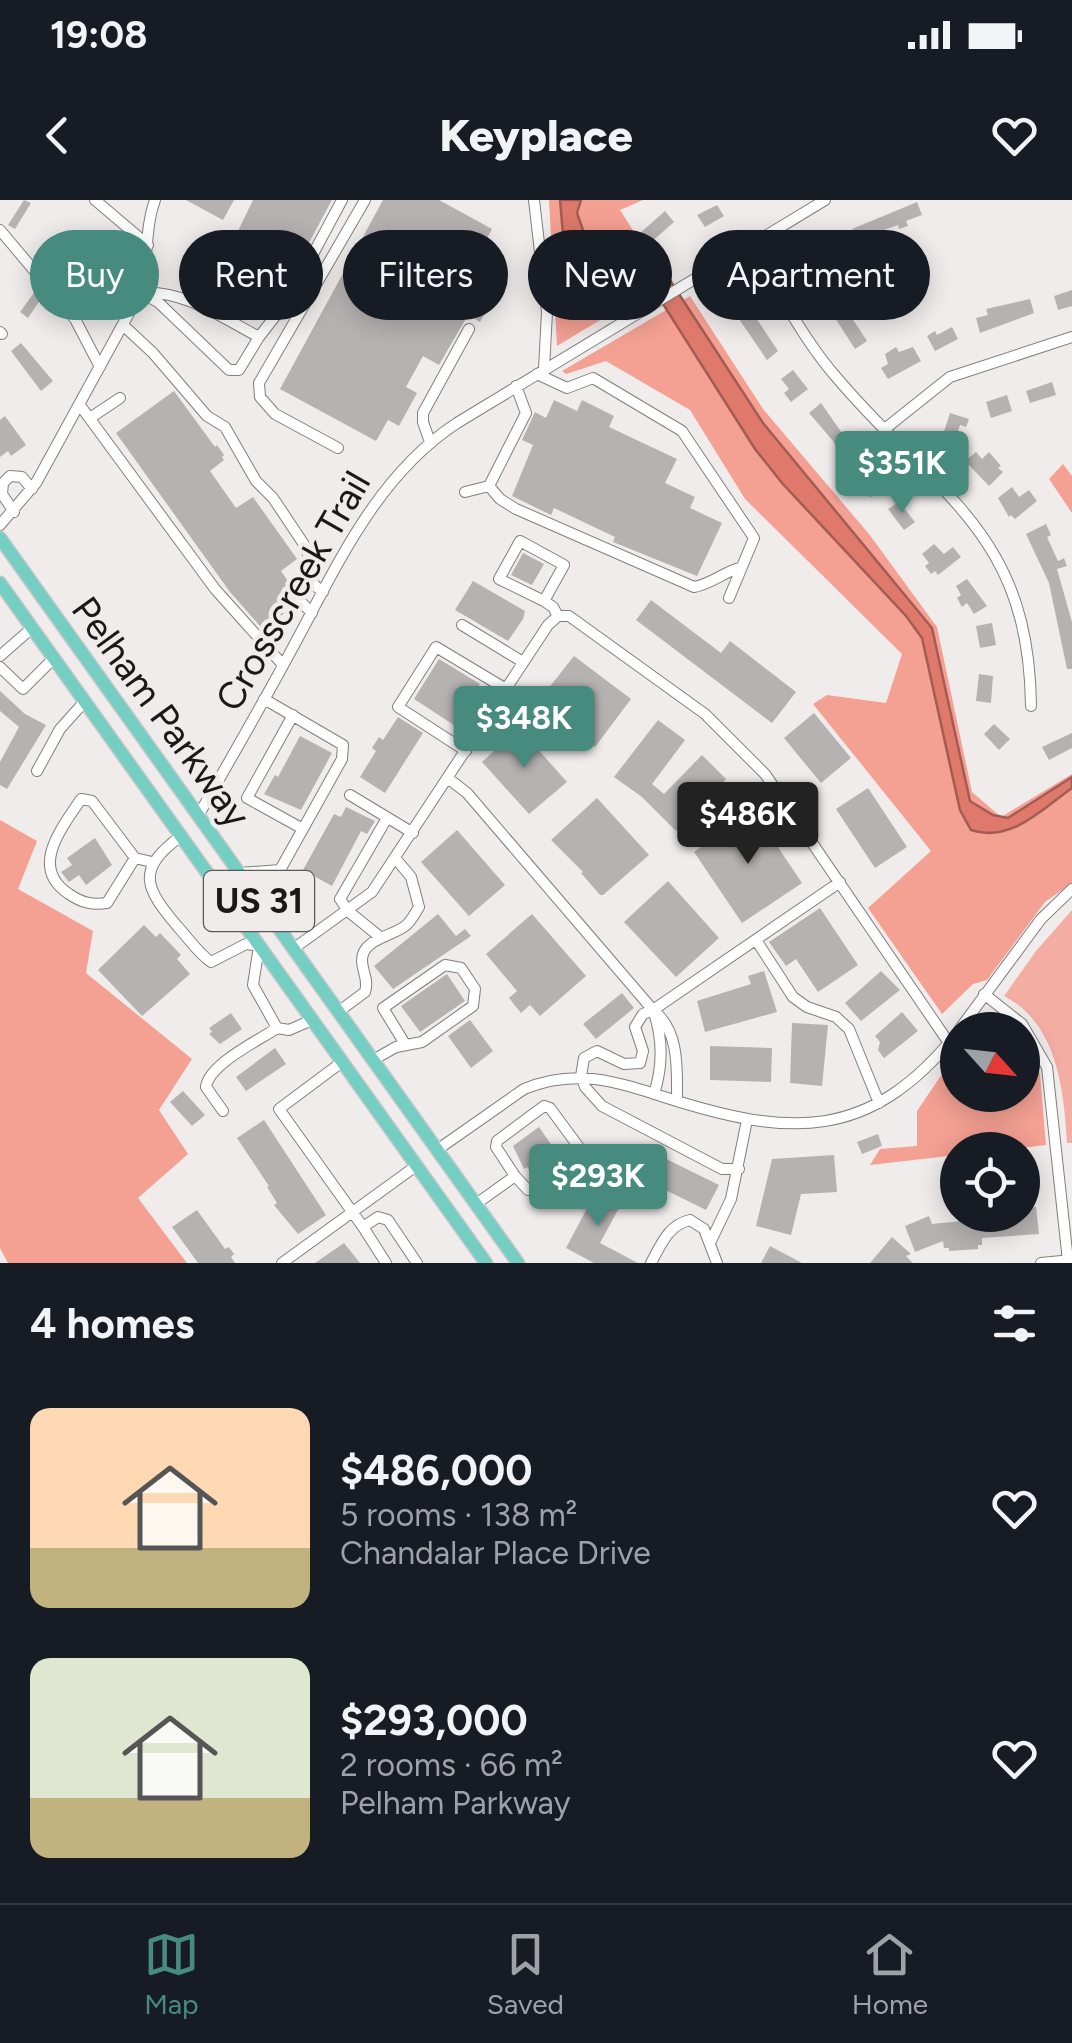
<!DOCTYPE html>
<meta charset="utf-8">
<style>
body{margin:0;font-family:Figtree,sans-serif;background:#242831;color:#f1f3f6;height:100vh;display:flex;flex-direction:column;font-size:38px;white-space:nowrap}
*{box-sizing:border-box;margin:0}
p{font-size:32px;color:#9ea1a6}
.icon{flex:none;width:55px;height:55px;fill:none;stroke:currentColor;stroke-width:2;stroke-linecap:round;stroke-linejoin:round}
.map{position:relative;height:1063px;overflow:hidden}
.drawer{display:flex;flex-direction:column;background:#171b24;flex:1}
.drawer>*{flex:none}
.hud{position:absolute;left:30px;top:30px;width:1012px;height:90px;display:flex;gap:20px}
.needle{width:65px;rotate:117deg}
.tools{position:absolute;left:940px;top:812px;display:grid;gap:20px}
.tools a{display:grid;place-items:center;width:100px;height:100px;border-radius:50%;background:#171b24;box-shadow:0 5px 25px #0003;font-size:50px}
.price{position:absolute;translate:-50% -85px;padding:0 22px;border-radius:10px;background:#478b7f;color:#fff;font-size:32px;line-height:65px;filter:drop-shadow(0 2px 5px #0008)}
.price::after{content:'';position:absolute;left:50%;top:60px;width:30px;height:22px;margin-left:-15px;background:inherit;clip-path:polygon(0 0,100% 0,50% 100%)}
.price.active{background:#222;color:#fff}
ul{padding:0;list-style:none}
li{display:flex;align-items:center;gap:30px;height:250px;padding:0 30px}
li span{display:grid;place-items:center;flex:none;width:280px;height:200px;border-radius:20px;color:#555}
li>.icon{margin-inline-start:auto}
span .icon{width:120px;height:120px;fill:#fffc;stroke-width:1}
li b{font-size:42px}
h2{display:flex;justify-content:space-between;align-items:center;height:120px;padding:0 30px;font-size:42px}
.pill{padding:0 35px;border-radius:45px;background:#171b24;box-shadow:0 5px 25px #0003;font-size:35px;line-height:90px}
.pill.active{background:#478b7f;color:#fff}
.status{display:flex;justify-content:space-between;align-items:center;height:70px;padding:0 50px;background:#171b24;direction:ltr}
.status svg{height:28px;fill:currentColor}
header{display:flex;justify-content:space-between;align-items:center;height:130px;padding:0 30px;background:#171b24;font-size:45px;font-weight:800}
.tabs{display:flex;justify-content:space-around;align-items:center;height:140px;border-top:2px solid #363941;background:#171b24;font-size:28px;color:#9ea1a6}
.tabs a{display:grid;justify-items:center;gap:5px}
.tabs .active{color:#478b7f}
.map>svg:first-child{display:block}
.green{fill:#f3ada3}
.forest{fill:#f4a093}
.water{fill:#de796c;stroke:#a35c53;stroke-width:2.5}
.building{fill:#b6b2b1}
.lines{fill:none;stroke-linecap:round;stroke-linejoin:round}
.minor-casing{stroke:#837e7e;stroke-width:12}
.major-casing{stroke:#c8c8c8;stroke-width:15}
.minor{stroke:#fff;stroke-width:10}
.major{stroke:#74cec2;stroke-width:12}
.labels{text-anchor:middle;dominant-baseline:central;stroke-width:9;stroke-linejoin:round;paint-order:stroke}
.shield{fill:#f1ecec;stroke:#5a5858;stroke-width:2.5}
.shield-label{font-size:35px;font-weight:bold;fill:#1a1818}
.street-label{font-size:38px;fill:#1a1818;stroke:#f1ecec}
</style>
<div class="status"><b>19:08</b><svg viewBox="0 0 49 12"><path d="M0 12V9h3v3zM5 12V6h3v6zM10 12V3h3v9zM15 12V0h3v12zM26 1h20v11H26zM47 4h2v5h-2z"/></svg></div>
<header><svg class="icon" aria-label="back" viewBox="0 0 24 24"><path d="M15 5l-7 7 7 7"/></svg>Keyplace<svg class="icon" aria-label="heart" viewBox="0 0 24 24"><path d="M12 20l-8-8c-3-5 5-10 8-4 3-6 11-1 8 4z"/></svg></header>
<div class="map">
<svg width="1072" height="1063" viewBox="0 0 1072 1063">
<rect width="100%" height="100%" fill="#f1ecec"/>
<path class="green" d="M 1072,710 L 1072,943 L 1067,943 C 1064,890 1057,823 1004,796 L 1036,751 Z"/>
<path class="forest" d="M 549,0 L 643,0 L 620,10 L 665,81 L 557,146 Z
M 690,96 L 763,209 L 869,334 L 937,427 L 972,592 L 1001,617 L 1072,574 L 1072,683 L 1045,702 L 987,780 L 973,784 L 942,814 L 868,708 L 931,651 L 813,504 L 827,495 L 886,503 L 902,454 L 745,299 L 690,210 L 606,161 L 566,174 L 562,171 Z
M 1063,264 L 1072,276 L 1072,313 L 1049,279 Z
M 0,620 L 37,641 L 18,689 L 93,731 L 86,773 L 192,859 L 159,910 L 188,954 L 138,998 L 187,1063 L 8,1063 L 0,1048 Z
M 1023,840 L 1040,874 L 1046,945 L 1002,950 L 958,950 L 957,955 L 870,965 L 880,949 L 917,946 L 917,911 L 957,852 L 958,895 L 1022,895 Z"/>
<path class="water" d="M 560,0 L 581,0 L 577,13 L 585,36 L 601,51 L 666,74 L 763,223 L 932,428 L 970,601 L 993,615 L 1008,618 L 1072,577 L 1072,588 C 1041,610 1011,643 971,630 L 960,610 L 922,438 L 906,416 L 782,283 L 755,249 L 651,85 L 593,65 L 573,53 L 563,34 Z"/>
<path class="building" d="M 24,0 L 31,3 L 15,29 L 8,25 Z
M 186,0 L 234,0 L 223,20 Z
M 253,0 L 332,0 L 304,52 L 301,50 L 296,60 L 285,80 L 288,82 L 277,99 L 219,70 Z
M 383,0 L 439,0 L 492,29 L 470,70 L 500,86 L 480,122 L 468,115 L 439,165 L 423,156 L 406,187 L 417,193 L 399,226 L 388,220 L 376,241 L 280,189 Z
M 917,2 L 922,15 L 906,21 L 908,26 L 899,29 L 898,25 L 855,40 L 852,29 Z
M 717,5 L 724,16 L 705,27 L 697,15 Z
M 665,11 L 674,22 L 649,44 L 640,33 Z
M 812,34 L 825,38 L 814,81 L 801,77 Z
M 833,89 L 867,141 L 855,149 L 821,96 Z
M 36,90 L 43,96 L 28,118 L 20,112 Z
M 1072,90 L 1072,106 L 1058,110 L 1054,96 Z
M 743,98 L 778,151 L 767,160 L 730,106 Z
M 1030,99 L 1034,113 L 980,133 L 976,118 L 988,115 L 986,109 Z
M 952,127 L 958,139 L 935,151 L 927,136 L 935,131 L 937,135 Z
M 21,143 L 53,181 L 41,191 L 11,151 Z
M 896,147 L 899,152 L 913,147 L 921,161 L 888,179 L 881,168 L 888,164 L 885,154 Z
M 793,170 L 808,189 L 791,202 L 784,193 L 789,189 L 781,179 Z
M 1052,182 L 1056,195 L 1030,203 L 1026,191 Z
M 174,191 L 215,247 L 217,245 L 224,255 L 222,257 L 224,260 L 210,271 L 236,308 L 253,297 L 297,359 L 281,371 L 292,387 L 283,394 L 292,407 L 273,422 L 277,427 L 267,434 L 230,392 L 116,233 Z
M 1007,195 L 1012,211 L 991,218 L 986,202 Z
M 554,200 L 577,211 L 582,200 L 614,216 L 609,227 L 677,259 L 665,283 L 695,297 L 690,308 L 722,323 L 697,376 L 613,342 L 615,337 L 554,308 L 551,315 L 512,296 L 533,245 L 522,240 L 535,212 L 546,218 Z
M 821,203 L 856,253 L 844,262 L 833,241 L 809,213 Z
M 950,213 L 969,219 L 966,227 L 960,225 L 955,241 L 942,238 Z
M 5,216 L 26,245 L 11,256 L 8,251 L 0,257 L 0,220 Z
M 976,252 L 982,259 L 989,252 L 1001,266 L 998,268 L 1003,272 L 989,286 L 965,261 Z
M 877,264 L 888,284 L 879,294 L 870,297 L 860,276 Z
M 1012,287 L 1019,297 L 1029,290 L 1037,301 L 1015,319 L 1011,315 L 1009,317 L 998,298 Z
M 899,302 L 915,322 L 904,330 L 888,309 Z
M 1046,324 L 1051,335 L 1047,337 L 1058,361 L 1064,358 L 1067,366 L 1057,369 L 1072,422 L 1072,469 L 1067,469 L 1049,383 L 1026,334 Z
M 934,344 L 944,354 L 953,347 L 961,357 L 938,375 L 935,371 L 931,374 L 925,366 L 929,363 L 922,354 Z
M 523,353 L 544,364 L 532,385 L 511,375 Z
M 967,379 L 987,406 L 974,414 L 967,403 L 962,407 L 957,398 L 961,395 L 956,386 Z
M 473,381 L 525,411 L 523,419 L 508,441 L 455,410 Z
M 651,400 L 721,453 L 730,441 L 796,492 L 772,523 L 636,420 Z
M 992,423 L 996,445 L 980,448 L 976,426 Z
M 574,456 L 631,499 L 595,547 L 572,530 L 579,520 L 557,504 L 552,510 L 543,503 L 548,497 L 544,494 Z
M 439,459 L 480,484 L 454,525 L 414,499 Z
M 979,474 L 993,476 L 991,503 L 976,501 Z
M 0,491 L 25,514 L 46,525 L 7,589 L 0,585 L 0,562 L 19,527 L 0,511 Z
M 814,513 L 851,558 L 821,583 L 784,538 Z
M 398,517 L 423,533 L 385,593 L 360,577 L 376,551 L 372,548 L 379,537 L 383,540 Z
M 658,520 L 685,540 L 652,584 L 664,594 L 702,555 L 726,579 L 676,631 L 642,597 L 614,577 Z
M 994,524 L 1010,539 L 999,550 L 984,534 Z
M 519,528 L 567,582 L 529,614 L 482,562 Z
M 1072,533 L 1072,548 L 1049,560 L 1042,547 Z
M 300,536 L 332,553 L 301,610 L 264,594 L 275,575 L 278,577 Z
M 868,588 L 907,647 L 875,668 L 836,609 Z
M 597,598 L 649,655 L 603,695 L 600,695 L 581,673 L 583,672 L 551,640 Z
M 346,607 L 375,621 L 367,634 L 361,631 L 332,686 L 303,670 L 334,614 L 341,617 Z
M 753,610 L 802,683 L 742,723 L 694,652 Z
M 457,630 L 505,685 L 469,716 L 421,662 Z
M 95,638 L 112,665 L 86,685 L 79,675 L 69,682 L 61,672 L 72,665 L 67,658 Z
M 668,681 L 719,738 L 676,777 L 624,722 Z
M 820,708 L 858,765 L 818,792 L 796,759 L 786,766 L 769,742 Z
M 438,714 L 456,736 L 465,729 L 471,736 L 393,789 L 374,766 Z
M 532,714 L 586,776 L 540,816 L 530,805 L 521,813 L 509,798 L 517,791 L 486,754 Z
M 144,725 L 156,737 L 160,733 L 181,755 L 177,759 L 190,774 L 142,816 L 98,770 Z
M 764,771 L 777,812 L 705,832 L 697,801 L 751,784 L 748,776 Z
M 881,771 L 900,790 L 861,821 L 845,803 Z
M 447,774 L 465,801 L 420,832 L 401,806 Z
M 622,793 L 634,808 L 596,839 L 583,824 Z
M 902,812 L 918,831 L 884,858 L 878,850 L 880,842 L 875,836 Z
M 231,813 L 242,829 L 220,844 L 209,834 L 212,832 L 209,828 Z
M 470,820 L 493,851 L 471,868 L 448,836 Z
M 792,823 L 828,825 L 822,886 L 790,883 Z
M 710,846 L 772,848 L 771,882 L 710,880 Z
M 275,848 L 286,864 L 246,891 L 236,877 Z
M 183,891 L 205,915 L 192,926 L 170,902 Z
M 264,920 L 326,1015 L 298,1034 L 274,1005 L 277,1003 L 267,987 L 269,986 L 237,938 Z
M 539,927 L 560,957 L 534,976 L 527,967 L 524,969 L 513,946 Z
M 878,934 L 882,946 L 862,954 L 857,942 Z
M 646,949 L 719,985 L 706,1010 L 621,968 Z
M 834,955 L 837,992 L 801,994 L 791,1035 L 756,1026 L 772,959 Z
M 600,984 L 625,997 L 600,1043 L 638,1063 L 594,1063 L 566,1048 Z
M 1036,1007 L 1039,1034 L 982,1038 L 982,1045 L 978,1045 L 978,1049 L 949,1051 L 949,1048 L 944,1048 L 943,1041 L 915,1052 L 905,1026 L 929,1016 L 932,1024 L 1022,1015 L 1028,1012 L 1027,1008 Z
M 197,1010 L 225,1049 L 229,1047 L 234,1054 L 231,1057 L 235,1063 L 198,1063 L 172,1027 Z
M 892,1037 L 911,1054 L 906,1056 L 913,1063 L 870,1063 Z
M 344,1043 L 360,1063 L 315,1063 Z
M 770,1046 L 802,1063 L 761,1063 Z"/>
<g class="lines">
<g class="minor-casing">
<path id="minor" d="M 95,0 L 148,45
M 534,0 L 547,112 L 544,169
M 0,30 L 75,119 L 100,167
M 750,44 C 778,89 802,138 837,178 C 937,296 1029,331 1031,506
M 140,93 C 183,89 221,117 259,137 L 290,97 L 342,0
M 141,93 L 158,102 L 229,170 L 239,170 L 259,137
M 124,126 L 153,153 L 207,216 L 225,227 L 256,281 L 273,298 L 307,349 L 314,385 L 323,392
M 0,132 L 2,134
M 537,174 L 567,188 L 593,178 L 682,231 L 754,338 L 729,398
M 79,204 L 215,389 L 283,465
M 90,218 L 120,198
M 886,228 L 950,177 L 1072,137
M 430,242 L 423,222 L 423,213 L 469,129
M 338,248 L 275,214 L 260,197 L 259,183 L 365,0
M 489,286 L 500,299 L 516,309 L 694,387 C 712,384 725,371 742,367
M 465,292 L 489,286 L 526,213 L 516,186
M 14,312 L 2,294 L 3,283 L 10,276 L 22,277 L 32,289
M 0,325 L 36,283 L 140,93 C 149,62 144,30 155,0
M 544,401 L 499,379 L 520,341 L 564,365 L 544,401 L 553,407 L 558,416
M 312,413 L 299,400 L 305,386 L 314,385
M 462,425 L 523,462
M 0,456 L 32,428
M 0,467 L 23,489 L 54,458
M 264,499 L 343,545 L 342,559 L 280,670
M 293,515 L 247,598 L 303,629
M 466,551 L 398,507 L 436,447 L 506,489
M 37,571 L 60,529 L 85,501
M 449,579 L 467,593 L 653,810
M 350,595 L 413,633
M 198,616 C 230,560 262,505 292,449 C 337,366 376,276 457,223 L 825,0
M 181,636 C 135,670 145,688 178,727 C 189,739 198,753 211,762 L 246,744 L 259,746 L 253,785 L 277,828 L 289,830 L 312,820
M 135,658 L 107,703 C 92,705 82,703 69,694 C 29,668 61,629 81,599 L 92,601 L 135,658 L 152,662
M 239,673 L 280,670 L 263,706
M 380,737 L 348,711 L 340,699 L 387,618
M 756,740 L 793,797 L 807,807 L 836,817 L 849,829 L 879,903
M 293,749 L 372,692 L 548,425 L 558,416 L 569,416 L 705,514 L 765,574 L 949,843
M 984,794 L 1022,824 L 1047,867 L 1068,1061
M 338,812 L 365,792 C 369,779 362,772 362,760 C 362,739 393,736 405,726 C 411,722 415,713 419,707 L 411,677 L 396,659
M 959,830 L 1041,719 L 1072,689
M 373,860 L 396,847 L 422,842 L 473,806 L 475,789 L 461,768 L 445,765 L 383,808 L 405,844
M 342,862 L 279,909 L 363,1027 L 378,1017 L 388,1020 L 417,1063
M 654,894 C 663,866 663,838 653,810 C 680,831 677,870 677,901
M 223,911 L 206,887 C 209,864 258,841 277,828
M 437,950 L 524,889 C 574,868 615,881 664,897 C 789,937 869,943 958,832
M 739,969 L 722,969 L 602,906 L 585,887 L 581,876 L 584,858 L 597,851 L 624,864 L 640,863 L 643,851 L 635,827 L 643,814 L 653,810 L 840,682
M 476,1004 L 515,976 L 496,947 L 497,941 L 544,906 L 550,908 L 578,946 L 579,954 L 533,990 L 528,990 L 515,976
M 363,1027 L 386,1063
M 710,1043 L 731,999 L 747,920
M 282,1063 L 416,966
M 651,1063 C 661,1045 668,1025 690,1020 L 704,1029 L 717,1063
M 1041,1063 L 1072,1060"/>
</g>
<g class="major-casing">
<path id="major" d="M 0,338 L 518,1063
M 0,383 L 486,1063"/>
</g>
<use href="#minor" class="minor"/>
<use href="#major" class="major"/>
</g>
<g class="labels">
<rect class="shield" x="204" y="671" width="110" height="60" rx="8"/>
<g class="shield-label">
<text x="259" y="701">US 31</text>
</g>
<g class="street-label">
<text transform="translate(293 391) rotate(-60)">Crosscreek Trail</text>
<text transform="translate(161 512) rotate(54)">Pelham Parkway</text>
</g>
</g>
</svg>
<div class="tools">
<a><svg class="needle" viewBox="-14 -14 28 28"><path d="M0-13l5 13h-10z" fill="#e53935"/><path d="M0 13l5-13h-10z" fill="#9ea1a6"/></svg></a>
<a><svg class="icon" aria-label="locate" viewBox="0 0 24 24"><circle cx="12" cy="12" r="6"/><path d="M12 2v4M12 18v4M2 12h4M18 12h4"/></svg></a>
</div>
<b class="price" style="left:902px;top:316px">$351K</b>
<b class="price" style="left:524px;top:571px">$348K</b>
<b class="price active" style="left:748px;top:667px">$486K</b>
<b class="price" style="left:598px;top:1029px">$293K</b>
<div class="hud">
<a class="pill active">Buy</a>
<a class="pill">Rent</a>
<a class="pill">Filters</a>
<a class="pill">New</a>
<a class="pill">Apartment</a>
</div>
</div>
<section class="drawer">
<h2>4 homes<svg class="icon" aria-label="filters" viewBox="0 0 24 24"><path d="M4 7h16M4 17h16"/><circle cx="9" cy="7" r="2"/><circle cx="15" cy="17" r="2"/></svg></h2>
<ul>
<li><span style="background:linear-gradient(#ffd9b3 70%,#c2b280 0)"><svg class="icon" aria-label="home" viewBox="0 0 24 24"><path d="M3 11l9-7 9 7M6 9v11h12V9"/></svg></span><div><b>$486,000</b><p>5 rooms · 138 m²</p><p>Chandalar Place Drive</p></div><svg class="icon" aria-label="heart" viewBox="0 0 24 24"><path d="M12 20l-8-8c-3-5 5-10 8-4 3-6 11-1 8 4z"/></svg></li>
<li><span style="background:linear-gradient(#dfe7d0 70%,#c2b280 0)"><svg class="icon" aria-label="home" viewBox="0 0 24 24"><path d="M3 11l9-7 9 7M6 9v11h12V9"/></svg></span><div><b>$293,000</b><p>2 rooms · 66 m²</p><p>Pelham Parkway</p></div><svg class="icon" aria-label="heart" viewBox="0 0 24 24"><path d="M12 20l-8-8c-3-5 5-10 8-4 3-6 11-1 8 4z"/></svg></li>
</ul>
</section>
<nav class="tabs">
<a class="active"><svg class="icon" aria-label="map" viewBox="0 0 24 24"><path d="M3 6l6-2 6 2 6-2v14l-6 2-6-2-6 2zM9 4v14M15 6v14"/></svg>Map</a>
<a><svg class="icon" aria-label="saved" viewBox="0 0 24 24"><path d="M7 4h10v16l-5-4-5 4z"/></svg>Saved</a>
<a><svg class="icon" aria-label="home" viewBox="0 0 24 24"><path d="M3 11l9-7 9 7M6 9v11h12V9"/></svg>Home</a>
</nav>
